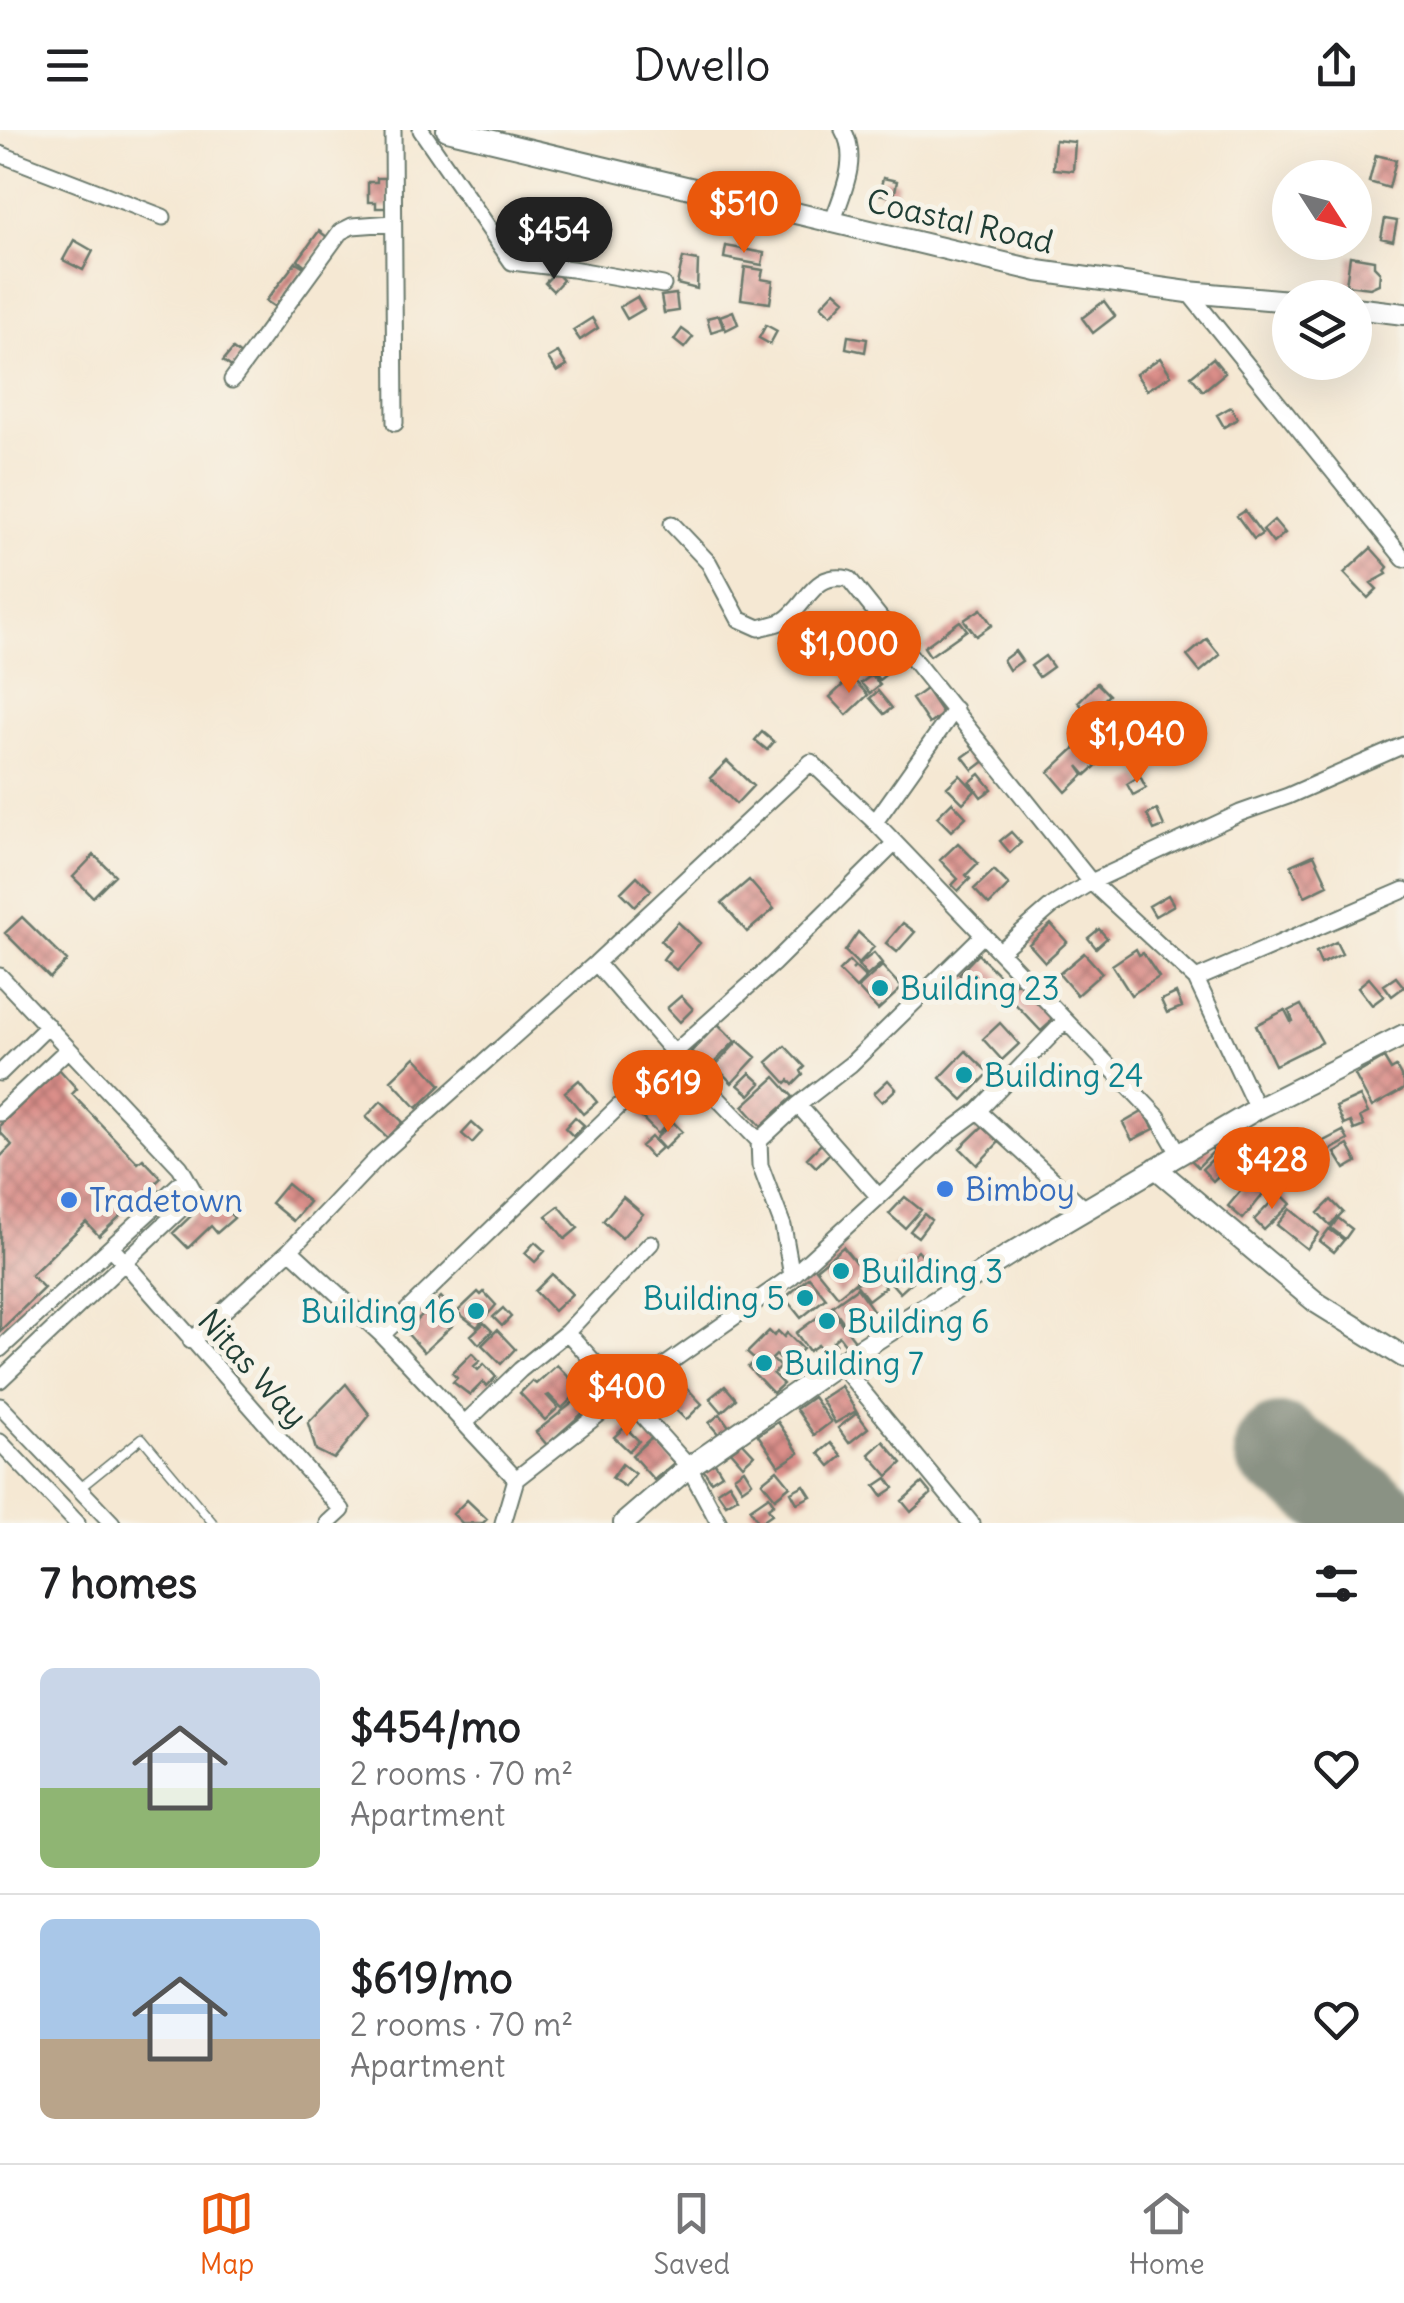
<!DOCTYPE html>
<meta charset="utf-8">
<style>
body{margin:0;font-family:Delius,sans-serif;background:#f2f2f2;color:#202124;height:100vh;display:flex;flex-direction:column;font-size:38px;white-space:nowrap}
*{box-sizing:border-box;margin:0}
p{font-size:32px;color:#757577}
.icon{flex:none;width:55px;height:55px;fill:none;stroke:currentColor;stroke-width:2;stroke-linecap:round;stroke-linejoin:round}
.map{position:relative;height:1393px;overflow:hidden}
.side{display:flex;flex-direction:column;background:#fff;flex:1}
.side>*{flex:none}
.needle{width:65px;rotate:126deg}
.controls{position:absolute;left:1272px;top:30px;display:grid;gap:20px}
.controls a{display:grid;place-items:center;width:100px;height:100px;border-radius:50%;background:#fff;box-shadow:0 10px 40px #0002;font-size:50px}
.price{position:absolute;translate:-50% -85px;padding:0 22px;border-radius:35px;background:#ea580c;color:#fff;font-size:32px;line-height:65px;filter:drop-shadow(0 2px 5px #0008)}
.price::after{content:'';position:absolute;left:50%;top:60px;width:30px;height:22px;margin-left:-15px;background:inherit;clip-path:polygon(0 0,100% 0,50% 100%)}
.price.selected{background:#222;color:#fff}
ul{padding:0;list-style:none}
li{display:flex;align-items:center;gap:30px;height:250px;padding:0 40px}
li+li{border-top:2px solid #e0e0e0}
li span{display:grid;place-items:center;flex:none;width:280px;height:200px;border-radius:15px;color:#555}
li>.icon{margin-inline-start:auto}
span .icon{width:120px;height:120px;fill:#fffc;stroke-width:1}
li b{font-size:42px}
h2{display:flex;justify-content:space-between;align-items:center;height:120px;padding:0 40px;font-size:42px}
header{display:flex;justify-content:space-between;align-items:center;height:130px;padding:0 40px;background:#fff;font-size:45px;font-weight:600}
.menu{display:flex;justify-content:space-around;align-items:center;height:140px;border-top:2px solid #e0e0e0;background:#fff;font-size:28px;color:#757577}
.menu a{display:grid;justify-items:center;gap:5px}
.menu .selected{color:#ea580c}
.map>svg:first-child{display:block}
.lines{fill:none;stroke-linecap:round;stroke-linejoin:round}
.runway{stroke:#8a9284;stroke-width:92}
.building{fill:url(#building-cross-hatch)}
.service-casing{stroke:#6a796c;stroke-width:11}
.minor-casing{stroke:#6a796c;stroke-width:19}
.tertiary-casing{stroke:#6a796c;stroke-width:24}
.service{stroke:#fff;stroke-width:8}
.minor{stroke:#fff;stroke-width:15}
.tertiary{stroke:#fff;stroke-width:20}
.culture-dot{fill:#0f9aa8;stroke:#f7f3e8;stroke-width:4}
.shop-dot{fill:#3f7fe0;stroke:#f7f3e8;stroke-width:4}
.labels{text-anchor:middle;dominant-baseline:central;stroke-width:10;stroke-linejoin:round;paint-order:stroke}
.street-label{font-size:32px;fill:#1f3d34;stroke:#f7f3e8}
.culture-label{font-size:32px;fill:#0d838f;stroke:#f7f3e8;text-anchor:start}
.shop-label{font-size:32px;fill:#366cbe;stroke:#f7f3e8;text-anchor:start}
</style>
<header><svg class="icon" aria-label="menu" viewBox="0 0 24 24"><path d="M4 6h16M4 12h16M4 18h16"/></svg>Dwello<svg class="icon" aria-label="share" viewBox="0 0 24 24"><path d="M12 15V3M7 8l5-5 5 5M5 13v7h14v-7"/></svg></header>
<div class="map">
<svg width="1404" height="1393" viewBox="0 0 1404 1393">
<defs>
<pattern id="building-cross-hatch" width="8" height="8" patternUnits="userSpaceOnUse" patternTransform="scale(2.5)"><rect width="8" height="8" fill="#da8e89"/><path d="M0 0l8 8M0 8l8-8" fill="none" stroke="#b07571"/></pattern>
</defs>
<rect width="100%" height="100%" fill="#f7f3e8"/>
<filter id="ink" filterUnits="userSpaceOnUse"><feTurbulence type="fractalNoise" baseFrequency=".01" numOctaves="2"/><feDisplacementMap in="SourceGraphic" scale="20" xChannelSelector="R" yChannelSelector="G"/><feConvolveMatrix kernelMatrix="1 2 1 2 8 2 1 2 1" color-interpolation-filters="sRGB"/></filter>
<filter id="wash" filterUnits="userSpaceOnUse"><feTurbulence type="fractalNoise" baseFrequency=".0048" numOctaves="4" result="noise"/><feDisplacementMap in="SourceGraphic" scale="40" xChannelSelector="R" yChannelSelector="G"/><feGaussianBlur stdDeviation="2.25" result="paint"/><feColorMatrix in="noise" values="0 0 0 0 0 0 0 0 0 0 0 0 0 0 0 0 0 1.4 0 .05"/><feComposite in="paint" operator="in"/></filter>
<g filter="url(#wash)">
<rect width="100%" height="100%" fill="#f5e8d3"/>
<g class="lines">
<path class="runway" d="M 1280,1320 L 1380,1393"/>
</g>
<g id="blocks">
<path class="building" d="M 1055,10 L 1075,12 L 1073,41 L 1053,39 Z
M 1376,25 L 1396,30 L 1389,58 L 1369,52 Z
M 377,48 L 389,48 L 389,78 L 376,78 L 376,72 L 368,72 L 368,52 L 377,52 Z
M 883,48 L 897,51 L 894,67 L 879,64 Z
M 1385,89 L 1397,91 L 1393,111 L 1381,108 Z
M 319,101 L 327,107 L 306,136 L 298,130 Z
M 74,110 L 93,121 L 83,140 L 63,130 Z
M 726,116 L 764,123 L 762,135 L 724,128 Z
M 1350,126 L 1374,130 L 1374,136 L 1380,142 L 1379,154 L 1370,158 L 1346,155 Z
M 683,128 L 698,131 L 697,159 L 677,154 Z
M 296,132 L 304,137 L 275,177 L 266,171 Z
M 745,137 L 763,140 L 761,149 L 773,151 L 770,173 L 741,169 Z
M 555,142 L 563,150 L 553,161 L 545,153 Z
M 835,161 L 845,170 L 831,185 L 821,176 Z
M 676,164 L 678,181 L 664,183 L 661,166 Z
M 637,167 L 644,179 L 627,189 L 620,177 Z
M 1104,171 L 1115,186 L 1093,203 L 1082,188 Z
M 733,181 L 738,194 L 726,200 L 720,186 Z
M 719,185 L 723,198 L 711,202 L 707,188 Z
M 592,188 L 598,198 L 580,210 L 573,200 Z
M 766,195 L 777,201 L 770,214 L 759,208 Z
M 682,199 L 693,207 L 684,218 L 674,210 Z
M 848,206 L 867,209 L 865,222 L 846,218 Z
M 233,219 L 242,226 L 233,238 L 223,231 Z
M 558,222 L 567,236 L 557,242 L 548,228 Z
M 1160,228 L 1171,245 L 1147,260 L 1136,244 Z
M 1213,228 L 1225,243 L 1203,261 L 1191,246 Z
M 1231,277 L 1237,289 L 1224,297 L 1217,285 Z
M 1245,381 L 1262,404 L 1254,409 L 1237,386 Z
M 1274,390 L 1285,403 L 1273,413 L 1263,400 Z
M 1371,418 L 1388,437 L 1385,441 L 1387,444 L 1371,453 L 1377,459 L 1368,468 L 1344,443 Z
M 981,479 L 992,495 L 976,506 L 964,490 Z
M 960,491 L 967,500 L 930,526 L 924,517 Z
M 1207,509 L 1220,525 L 1200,542 L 1187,526 Z
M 901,518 L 908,527 L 879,550 L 872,541 Z
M 1015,521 L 1022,531 L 1009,540 L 1003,530 Z
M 1045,526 L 1053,537 L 1039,547 L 1031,536 Z
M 872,545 L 880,555 L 870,563 L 861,553 Z
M 851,547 L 868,565 L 847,585 L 830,567 Z
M 1097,553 L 1109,565 L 1089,584 L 1078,572 Z
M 926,559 L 943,584 L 929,594 L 912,569 Z
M 878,561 L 892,578 L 884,584 L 870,568 Z
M 762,602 L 774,612 L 767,620 L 755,610 Z
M 980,615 L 990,627 L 973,640 L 963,627 Z
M 1076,617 L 1097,635 L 1086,645 L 1078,636 L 1084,645 L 1066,662 L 1049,642 Z
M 727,631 L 753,656 L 736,674 L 710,648 Z
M 980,644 L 992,659 L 981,667 L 970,652 Z
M 960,645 L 975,661 L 963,673 L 947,657 Z
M 1140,646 L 1146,658 L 1133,665 L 1127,654 Z
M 952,672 L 966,687 L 951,701 L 937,687 Z
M 1157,680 L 1164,696 L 1154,700 L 1147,685 Z
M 1011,702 L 1021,713 L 1010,723 L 1000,711 Z
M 958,713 L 978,733 L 966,745 L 970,749 L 958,761 L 952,755 L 958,749 L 940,730 Z
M 94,725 L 115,745 L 93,767 L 73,747 Z
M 1314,725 L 1328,755 L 1305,766 L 1291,735 Z
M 994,740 L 1009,755 L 989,775 L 974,759 Z
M 637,746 L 651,760 L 635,776 L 621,762 Z
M 749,750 L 774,779 L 747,802 L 722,773 Z
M 1168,765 L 1174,775 L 1155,786 L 1149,776 Z
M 22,787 L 67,831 L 50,848 L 5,803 Z
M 678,792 L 700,813 L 676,840 L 663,829 L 670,820 L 661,811 Z
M 903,793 L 915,802 L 897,822 L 886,813 Z
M 1051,794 L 1067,812 L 1045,832 L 1029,814 Z
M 1099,799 L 1107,808 L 1096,818 L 1088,808 Z
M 858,802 L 874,817 L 858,834 L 845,821 Z
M 1336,812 L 1342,824 L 1321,834 L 1316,822 Z
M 1136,819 L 1139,825 L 1143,823 L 1159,847 L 1131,865 L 1112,835 Z
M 874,823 L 882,833 L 867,846 L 858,835 Z
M 1084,823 L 1102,843 L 1077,865 L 1059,844 Z
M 978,824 L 1002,848 L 982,868 L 959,844 Z
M 849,831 L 855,837 L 852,840 L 855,837 L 866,848 L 856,858 L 839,841 Z
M 882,836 L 902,858 L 878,880 L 858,858 Z
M 1396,847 L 1404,857 L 1392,866 L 1384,855 Z
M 1369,848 L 1384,866 L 1372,875 L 1358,857 Z
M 1019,850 L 1052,884 L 1050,893 L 1041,901 L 1005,863 Z
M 1176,863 L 1182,877 L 1167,883 L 1161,870 Z
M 681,866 L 693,879 L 680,892 L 667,878 Z
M 1301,875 L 1322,912 L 1275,935 L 1256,895 L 1285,880 L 1291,892 L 1293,891 L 1289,881 Z
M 1000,893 L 1019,914 L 1002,930 L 983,909 Z
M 718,894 L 735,911 L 709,938 L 691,922 Z
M 738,911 L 756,927 L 732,953 L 715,936 Z
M 785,916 L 805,937 L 801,941 L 803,945 L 793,955 L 789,950 L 786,953 L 767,932 Z
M 966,921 L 989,943 L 963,970 L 940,948 Z
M 415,927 L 441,955 L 417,978 L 391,950 Z
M 1384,928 L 1391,940 L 1396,937 L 1404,952 L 1404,959 L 1372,977 L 1355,945 Z
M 59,939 L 77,959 L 72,964 L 138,1033 L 143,1029 L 161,1048 L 99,1106 L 86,1092 L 31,1145 L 44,1158 L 0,1201 L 0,1027 L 12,1015 L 0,1002 L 0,995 Z
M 750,943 L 761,953 L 750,965 L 738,955 Z
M 775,947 L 793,967 L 761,996 L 743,976 Z
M 579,950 L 597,972 L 583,984 L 565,962 Z
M 888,950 L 896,959 L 882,972 L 874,963 Z
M 1360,966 L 1368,983 L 1360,987 L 1364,996 L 1354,1000 L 1351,992 L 1344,995 L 1336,977 Z
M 381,971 L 403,992 L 388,1008 L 366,987 Z
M 650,974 L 669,992 L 658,1004 L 639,985 Z
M 1144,981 L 1154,999 L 1132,1010 L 1123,993 Z
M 575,987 L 584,995 L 573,1006 L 565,998 Z
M 673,992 L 682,1001 L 664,1019 L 655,1009 Z
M 472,993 L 482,1002 L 472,1013 L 462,1004 Z
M 983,996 L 999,1012 L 977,1035 L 960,1018 Z
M 1343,1001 L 1348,1010 L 1323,1024 L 1318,1014 Z
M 651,1007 L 661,1018 L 651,1027 L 641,1016 Z
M 1206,1013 L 1214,1021 L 1198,1037 L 1190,1029 Z
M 821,1014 L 830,1023 L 816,1037 L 807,1028 Z
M 1227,1015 L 1238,1027 L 1213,1051 L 1202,1039 Z
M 1348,1015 L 1357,1032 L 1345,1039 L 1335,1023 Z
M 1244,1023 L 1253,1031 L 1243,1043 L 1234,1036 Z
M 1260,1038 L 1275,1050 L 1243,1089 L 1228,1076 Z
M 287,1054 L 309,1072 L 293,1091 L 271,1073 Z
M 1280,1063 L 1291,1074 L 1264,1100 L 1254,1090 Z
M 214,1064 L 234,1088 L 217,1103 L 211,1096 L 188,1118 L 173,1103 Z
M 623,1067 L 643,1084 L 622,1108 L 603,1091 Z
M 905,1067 L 921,1080 L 905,1098 L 889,1084 Z
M 1331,1070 L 1343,1082 L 1330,1095 L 1318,1083 Z
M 559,1076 L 578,1098 L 565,1109 L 546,1086 Z
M 1290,1079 L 1319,1103 L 1307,1119 L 1277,1095 Z
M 924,1084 L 931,1090 L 918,1107 L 910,1101 Z
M 1338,1088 L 1352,1099 L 1345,1109 L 1331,1098 Z
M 1329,1099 L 1344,1110 L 1334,1122 L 1320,1111 Z
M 535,1112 L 545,1121 L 535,1132 L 525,1123 Z
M 843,1117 L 865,1144 L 838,1166 L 816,1139 Z
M 918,1120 L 931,1135 L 900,1163 L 887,1148 Z
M 873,1141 L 885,1157 L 868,1170 L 856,1154 Z
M 552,1144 L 572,1164 L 554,1181 L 535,1161 Z
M 809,1147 L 826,1168 L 801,1188 L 785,1168 Z
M 857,1158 L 875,1183 L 850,1201 L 832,1176 Z
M 478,1162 L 481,1165 L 484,1162 L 496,1175 L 477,1197 L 457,1182 Z
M 441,1167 L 455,1182 L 447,1189 L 453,1195 L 424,1222 L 405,1201 Z
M 503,1178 L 511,1187 L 502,1196 L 493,1187 Z
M 830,1178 L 856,1212 L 848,1218 L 839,1206 L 833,1211 L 836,1214 L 823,1222 L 818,1215 L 809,1221 L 796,1203 Z
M 484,1193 L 492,1201 L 479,1214 L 471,1205 Z
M 497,1200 L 515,1219 L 501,1234 L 482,1215 Z
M 769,1201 L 774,1206 L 778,1201 L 784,1207 L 787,1203 L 803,1219 L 786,1236 L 776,1225 L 772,1229 L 780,1237 L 773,1244 L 783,1254 L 773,1263 L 748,1237 L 755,1230 L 747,1223 Z
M 472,1223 L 480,1231 L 474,1236 L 478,1240 L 484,1234 L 496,1247 L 487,1256 L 483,1252 L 470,1265 L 453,1252 L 457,1248 L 452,1243 Z
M 557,1235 L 581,1260 L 562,1278 L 549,1265 L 547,1266 L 558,1278 L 545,1290 L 520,1263 L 532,1251 L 536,1254 Z
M 681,1252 L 702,1274 L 686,1290 L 664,1268 Z
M 346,1254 L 370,1285 L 334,1329 L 316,1320 L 308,1293 Z
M 725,1256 L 736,1269 L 722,1282 L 710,1268 Z
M 841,1256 L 856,1281 L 835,1293 L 821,1269 Z
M 813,1267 L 831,1292 L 814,1305 L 796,1279 Z
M 576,1270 L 585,1281 L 547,1315 L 536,1302 Z
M 857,1283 L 868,1298 L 849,1313 L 838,1298 Z
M 720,1284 L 730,1298 L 720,1306 L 709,1293 Z
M 778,1292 L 799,1323 L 779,1336 L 758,1305 Z
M 625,1297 L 639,1311 L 629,1321 L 614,1307 Z
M 652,1307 L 674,1333 L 654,1350 L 632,1325 Z
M 741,1311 L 754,1325 L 743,1335 L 730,1320 Z
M 883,1311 L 902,1333 L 888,1346 L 869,1324 Z
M 831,1313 L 842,1326 L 830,1336 L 819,1323 Z
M 713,1330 L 722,1344 L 711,1351 L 702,1338 Z
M 622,1334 L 635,1344 L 625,1357 L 612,1348 Z
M 744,1339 L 752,1352 L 742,1359 L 734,1346 Z
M 777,1340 L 790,1356 L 775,1368 L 762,1352 Z
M 887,1348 L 894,1358 L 882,1366 L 875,1356 Z
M 729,1353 L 738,1367 L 726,1374 L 717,1361 Z
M 922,1353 L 931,1364 L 911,1382 L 902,1371 Z
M 804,1355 L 811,1366 L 797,1373 L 791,1362 Z
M 769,1366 L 774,1374 L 768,1378 L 772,1384 L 759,1393 L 750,1379 Z
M 467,1370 L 487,1389 L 483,1393 L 462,1393 L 453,1384 Z"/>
</g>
</g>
<g filter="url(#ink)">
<use href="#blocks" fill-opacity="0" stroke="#6a796c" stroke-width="2.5"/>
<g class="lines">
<g class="service-casing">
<path id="service" d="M 80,1358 L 142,1308 L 213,1393"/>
</g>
<g class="minor-casing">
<path id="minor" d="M 393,0 L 395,293
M 421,0 L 512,132 L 572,139 L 663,155
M 0,24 L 163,87
M 832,93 C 842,64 860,29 843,0
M 1188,162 L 1404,429
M 232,250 L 340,102 L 352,96 L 393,93
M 672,394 L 709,433 L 739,489 L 759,498 C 766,496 777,494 783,491 C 809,475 811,441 849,449 L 1091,752 L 1196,849 L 1257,979
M 875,692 L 955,579
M 1000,821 L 1052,776 L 1091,752 L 1240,683 L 1288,666 L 1404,615
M 596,833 L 674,923 L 759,1011 L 798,975 L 851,934 L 982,806
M 0,846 L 180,1037 L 193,1060 L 188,1072 L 0,1250
M 1196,849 L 1404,760
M 0,943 L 48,896
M 798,975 L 879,1067
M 978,981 L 1086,1080
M 0,983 L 67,920
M 759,1011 L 760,1035 L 783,1096 L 792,1146
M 111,1117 L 342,1380 L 328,1393
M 290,1120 L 378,1027 L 596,833 L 811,632 L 875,692 L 1158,987 L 1180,1025
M 567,1202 L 689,1337 L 719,1393
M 382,1205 L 674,923 L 773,834 L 895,713
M 191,1211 L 290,1120 L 382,1205 L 516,1349 L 503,1393
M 0,1219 L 186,1048
M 839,1233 L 971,1393
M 0,1276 L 112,1393
M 465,1293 L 520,1240 L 567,1202 L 651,1113
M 0,1312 L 77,1393
M 516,1349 L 622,1266 L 792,1146 L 951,1001 L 978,981 L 1064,892"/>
</g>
<g class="tertiary-casing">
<path id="tertiary" d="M 447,0 L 1038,141 L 1188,162 L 1290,171
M 1355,178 L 1404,184
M 1156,1038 L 1317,1173 L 1404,1227
M 624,1393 L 689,1337 L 839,1233 L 1010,1124 L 1257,979 L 1404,905"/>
</g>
<use href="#service" class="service"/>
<use href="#minor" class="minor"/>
<use href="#tertiary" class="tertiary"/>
</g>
</g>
<g class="culture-dot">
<circle cx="880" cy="858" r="10"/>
<circle cx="964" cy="945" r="10"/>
<circle cx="841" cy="1141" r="10"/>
<circle cx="805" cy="1168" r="10"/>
<circle cx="476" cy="1181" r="10"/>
<circle cx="827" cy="1191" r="10"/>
<circle cx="764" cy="1233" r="10"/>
</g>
<g class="shop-dot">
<circle cx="945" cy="1059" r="10"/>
<circle cx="69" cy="1070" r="10"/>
</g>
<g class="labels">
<g class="street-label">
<text transform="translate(960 91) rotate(13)">Coastal Road</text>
<text transform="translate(253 1238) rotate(48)">Nitas Way</text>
</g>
<g class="culture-label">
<text x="900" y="858">Building 23</text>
<text x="984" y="945">Building 24</text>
<text x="861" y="1141">Building 3</text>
<text x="785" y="1168" text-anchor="end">Building 5</text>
<text x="456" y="1181" text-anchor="end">Building 16</text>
<text x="847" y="1191">Building 6</text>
<text x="784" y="1233">Building 7</text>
</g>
<g class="shop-label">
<text x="965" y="1059">Bimboy</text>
<text x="89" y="1070">Tradetown</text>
</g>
</g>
</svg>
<div class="controls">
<a><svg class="needle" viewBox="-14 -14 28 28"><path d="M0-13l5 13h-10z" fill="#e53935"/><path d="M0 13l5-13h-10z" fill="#757577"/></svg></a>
<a><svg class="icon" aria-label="layers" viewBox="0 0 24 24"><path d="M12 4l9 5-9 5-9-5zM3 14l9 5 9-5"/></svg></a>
</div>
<b class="price" style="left:744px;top:126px">$510</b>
<b class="price selected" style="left:554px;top:152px">$454</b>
<b class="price" style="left:849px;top:566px">$1,000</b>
<b class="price" style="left:1137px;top:656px">$1,040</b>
<b class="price" style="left:668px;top:1005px">$619</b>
<b class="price" style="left:1272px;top:1082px">$428</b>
<b class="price" style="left:627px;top:1309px">$400</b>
</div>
<section class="side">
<h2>7 homes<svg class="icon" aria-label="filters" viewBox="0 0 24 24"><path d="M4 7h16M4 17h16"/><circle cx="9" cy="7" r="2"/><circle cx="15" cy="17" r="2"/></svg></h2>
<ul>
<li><span style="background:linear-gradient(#c9d6e8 60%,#8fb573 0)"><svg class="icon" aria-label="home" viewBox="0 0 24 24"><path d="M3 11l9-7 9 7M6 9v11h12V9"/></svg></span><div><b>$454/mo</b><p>2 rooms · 70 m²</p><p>Apartment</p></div><svg class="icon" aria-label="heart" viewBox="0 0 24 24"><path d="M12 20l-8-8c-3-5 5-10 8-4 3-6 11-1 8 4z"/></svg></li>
<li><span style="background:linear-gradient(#a9c7e8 60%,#b9a48a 0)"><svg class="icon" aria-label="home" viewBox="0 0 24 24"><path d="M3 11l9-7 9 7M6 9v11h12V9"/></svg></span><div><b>$619/mo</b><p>2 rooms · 70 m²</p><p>Apartment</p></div><svg class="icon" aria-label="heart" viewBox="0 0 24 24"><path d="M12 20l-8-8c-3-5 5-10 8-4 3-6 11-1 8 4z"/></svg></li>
</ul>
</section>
<nav class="menu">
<a class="selected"><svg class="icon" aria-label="map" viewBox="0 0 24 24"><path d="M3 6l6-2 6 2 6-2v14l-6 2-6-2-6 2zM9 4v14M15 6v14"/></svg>Map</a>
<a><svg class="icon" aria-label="saved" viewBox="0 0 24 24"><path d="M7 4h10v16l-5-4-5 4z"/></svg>Saved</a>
<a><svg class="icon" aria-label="home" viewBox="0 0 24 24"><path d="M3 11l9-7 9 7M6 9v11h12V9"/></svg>Home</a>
</nav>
